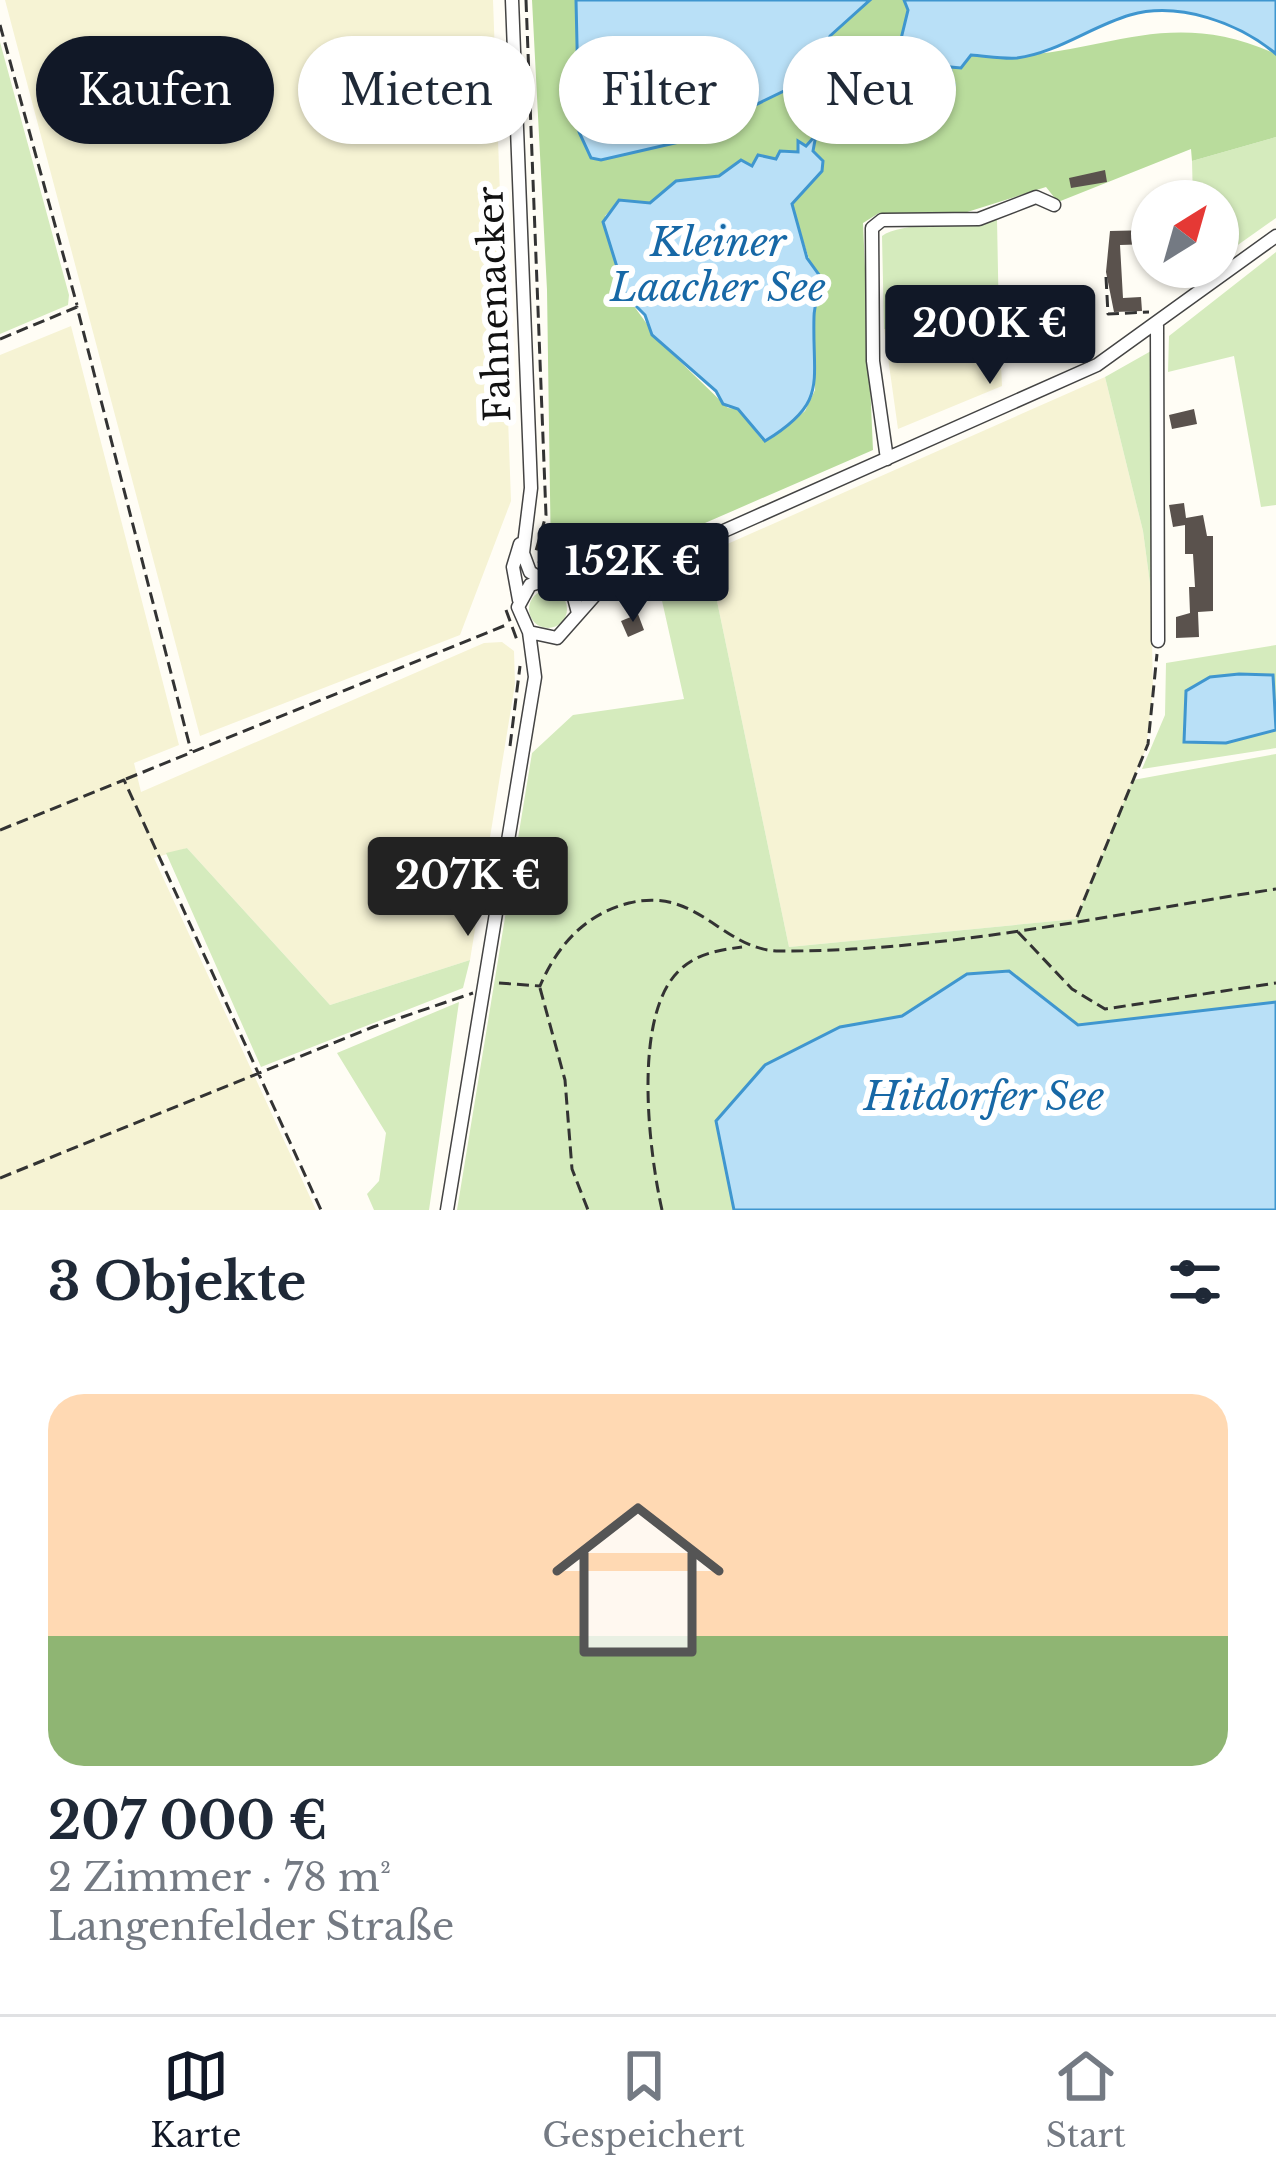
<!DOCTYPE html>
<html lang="de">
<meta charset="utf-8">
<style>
body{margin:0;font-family:"Libre Baskerville",serif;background:#f6f6f7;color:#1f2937;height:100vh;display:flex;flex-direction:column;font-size:45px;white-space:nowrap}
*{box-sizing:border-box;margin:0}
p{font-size:39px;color:#747a83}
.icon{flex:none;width:66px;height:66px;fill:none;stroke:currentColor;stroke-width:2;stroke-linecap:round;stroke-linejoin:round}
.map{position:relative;height:1210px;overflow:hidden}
.drawer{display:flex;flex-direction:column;background:#fff;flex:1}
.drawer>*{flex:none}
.banner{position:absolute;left:36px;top:36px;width:1206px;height:108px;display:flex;gap:24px}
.needle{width:78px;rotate:37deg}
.buttons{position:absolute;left:1131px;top:180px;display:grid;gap:24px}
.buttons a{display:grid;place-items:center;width:108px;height:108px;border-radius:50%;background:#fff;box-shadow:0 3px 9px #0004;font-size:60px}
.price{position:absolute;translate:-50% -102px;padding:0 27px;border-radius:12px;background:#111827;color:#fff;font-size:39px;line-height:78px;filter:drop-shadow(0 3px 6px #0008)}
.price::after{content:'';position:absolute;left:50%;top:72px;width:36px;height:27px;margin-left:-18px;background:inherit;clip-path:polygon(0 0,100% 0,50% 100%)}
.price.on{background:#222;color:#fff}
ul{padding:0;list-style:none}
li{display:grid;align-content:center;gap:24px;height:636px;padding:0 48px}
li+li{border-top:3px solid #e0e1e3}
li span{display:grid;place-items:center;height:372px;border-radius:36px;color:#555}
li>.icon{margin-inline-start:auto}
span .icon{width:216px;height:216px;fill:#fffc;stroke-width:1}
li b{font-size:51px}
h2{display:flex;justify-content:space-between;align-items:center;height:144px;padding:0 48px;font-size:51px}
.tag{padding:0 42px;border-radius:54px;background:#fff;box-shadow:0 3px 9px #0004;font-size:42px;line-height:108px}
.tag.on{background:#111827;color:#fff}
.tab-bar{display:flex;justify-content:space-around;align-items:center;height:168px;border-top:3px solid #e0e1e3;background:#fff;font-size:33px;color:#747a83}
.tab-bar a{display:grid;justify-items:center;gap:6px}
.tab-bar .on{color:#111827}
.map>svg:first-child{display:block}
.farmland{fill:#f6f3d4}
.green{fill:#d5ebbd}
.forest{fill:#b9dc9c;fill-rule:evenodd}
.water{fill:#b9e0f7;stroke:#3f96cf;stroke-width:3}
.building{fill:#5a524d}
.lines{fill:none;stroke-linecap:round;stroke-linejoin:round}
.minor-casing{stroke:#444;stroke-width:15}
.path{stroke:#333;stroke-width:3;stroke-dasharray:12 6;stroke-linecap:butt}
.minor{stroke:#fff;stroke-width:12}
.labels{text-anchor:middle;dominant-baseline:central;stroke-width:12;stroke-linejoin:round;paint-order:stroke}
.street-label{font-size:36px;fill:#111;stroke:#fff}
.water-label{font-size:39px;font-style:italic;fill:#1768a6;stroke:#fff}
</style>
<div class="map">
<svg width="1276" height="1210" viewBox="0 0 1276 1210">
<rect width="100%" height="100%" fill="#fffdf5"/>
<path class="farmland" d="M 5,0 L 493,0 L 511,501 L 460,635 L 200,736 Z
M 999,324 L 1002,386 L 898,429 L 884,329 Z
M 71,326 L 179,745 L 134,763 L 141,792 L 484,643 L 502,642 L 514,651 L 515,684 L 470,960 L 330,1005 L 187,848 L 154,858 L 316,1210 L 0,1210 L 0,355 Z
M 1105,377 L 1143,531 L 1151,591 L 1153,691 L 1146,749 L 1076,919 L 789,947 L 707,553 Z"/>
<path class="green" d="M 0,42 L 69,295 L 68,305 L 0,334 Z
M 1276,137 L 1276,218 L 1218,259 L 1218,201 L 1193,201 L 1192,161 Z
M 997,219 L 999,324 L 884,329 L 882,236 C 900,222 966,225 997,219 Z
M 1276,252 L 1276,505 L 1261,507 L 1234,356 L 1168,372 L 1169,336 Z
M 1151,351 L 1154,590 L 1151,591 L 1143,531 L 1105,377 Z
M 707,553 L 789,947 L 1076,919 L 1133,780 L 1276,754 L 1276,1210 L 457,1210 L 532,753 L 573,715 L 684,699 L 656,574 Z
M529 609a19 19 0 1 1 38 0a19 19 0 1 1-38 0Z
M 1276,645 L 1276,748 L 1142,769 L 1165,715 L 1166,663 Z
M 187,848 L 330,1005 L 470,960 L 463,988 L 261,1067 L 166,853 Z
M 459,1002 L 429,1210 L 374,1210 L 367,1194 L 379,1181 L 386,1133 L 337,1053 Z"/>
<path class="forest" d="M 532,0 L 576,0 L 579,132 L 601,160 L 679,142 L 817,75 L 829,36 L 870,0 L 904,0 L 908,10 L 901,39 L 926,69 L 954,82 L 950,67 L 964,64 L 971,55 C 1091,66 1157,0 1276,54 L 1276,137 L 1192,161 L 1191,149 L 1058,202 L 1046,187 L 964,213 L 879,213 L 863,223 L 873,450 L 659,543 L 576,569 L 551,561 L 547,290 ZM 817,136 L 813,151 L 823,161 L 822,170 L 791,204 L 820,292 L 814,310 L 815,390 L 805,411 L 769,440 L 762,440 L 738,409 L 728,408 L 660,342 L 631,302 L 605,216 L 619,201 L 650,203 L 686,179 L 719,176 L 736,163 L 752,166 L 757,157 L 777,159 L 778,153 L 798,152 L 800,144 L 806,146 Z"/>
<path class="water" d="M 576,0 L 870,0 L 830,36 L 817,75 L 679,142 L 601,160 L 591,158 L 579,132 Z
M 904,0 L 1276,0 L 1276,54 C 1239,23 1179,1 1130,15 C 1092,26 1057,53 1017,58 C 1002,59 986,56 971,55 L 961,68 L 950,67 L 954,84 L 925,74 L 923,63 L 909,55 L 901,39 L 908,10 Z
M 816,135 L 813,151 L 823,161 L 822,171 L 792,204 L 807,258 L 822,279 C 820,292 814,304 814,317 C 812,383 829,402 765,441 L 738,409 L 723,404 L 716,391 L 652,335 L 645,315 L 626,296 L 603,222 L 619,200 L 650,203 L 676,181 L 719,176 L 741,160 L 752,166 L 758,155 L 776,159 L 780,151 L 798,152 L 798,141 L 806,146 Z
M 1239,674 L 1273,675 L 1276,730 L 1226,743 L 1184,742 L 1186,691 L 1210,677 Z
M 1009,971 L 1078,1025 L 1276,1002 L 1276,1210 L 734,1210 L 716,1121 L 765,1065 L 840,1027 L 902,1016 L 967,974 Z"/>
<path class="building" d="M 1105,170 L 1107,182 L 1071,188 L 1069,178 Z
M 1152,230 L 1152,244 L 1120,245 L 1123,298 L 1141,297 L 1142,311 L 1114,312 L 1106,272 L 1110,231 Z
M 1060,291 L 1060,315 L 1051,315 L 1051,337 L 1034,337 L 1029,306 L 1050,305 L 1050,292 Z
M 1194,409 L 1197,424 L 1172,429 L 1169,415 Z
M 1184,503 L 1186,518 L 1203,515 L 1207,536 L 1213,536 L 1213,611 L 1198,612 L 1199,637 L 1176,638 L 1176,617 L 1190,613 L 1189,587 L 1195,587 L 1193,554 L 1185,554 L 1185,525 L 1173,527 L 1169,505 Z
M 638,614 L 644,630 L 628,637 L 621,621 Z"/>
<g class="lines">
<g class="minor-casing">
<path id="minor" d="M 512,0 L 531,488 L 523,553 L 530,572 L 543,580
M 1157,326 L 1158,641
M 887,459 L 873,361 L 872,228 L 882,220 L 979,219 L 1036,197 L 1054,205
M 565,585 L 609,582 L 1097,365 L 1276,236
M 519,600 L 513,567 L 520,544
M 578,613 L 572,590 L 550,579 L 530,585 L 518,607 L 529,632 L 557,638 L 603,586
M 447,1210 L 535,677 L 529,632"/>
</g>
<path class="path" d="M 526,0 L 546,515 L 536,551
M 0,25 L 77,305
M 1106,277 L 1108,314 L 1149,312
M 0,339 L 77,307 L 191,751
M 538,561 L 568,572
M 600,570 L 625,561
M 506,610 L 517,640
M 510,746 L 520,666
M 126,779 L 506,625
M 0,830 L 124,780 L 321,1210
M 1077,917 L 1148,744 L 1157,654
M 1018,932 L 1072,989 L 1105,1009 L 1276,983
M 499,983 L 540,986 C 557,946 585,914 629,903 C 698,886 722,950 779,951 C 946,952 1111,914 1276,889
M 540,988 L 565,1080 L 572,1169 L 588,1210
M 0,1178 L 373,1027 L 473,993
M 662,1210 C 649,1152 631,1011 682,968 C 699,953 720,950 742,947"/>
<use href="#minor" class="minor"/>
</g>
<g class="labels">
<g class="street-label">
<text transform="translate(494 304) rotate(-92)">Fahnenacker</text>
</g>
<g class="water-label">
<text x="718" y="242">Kleiner<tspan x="718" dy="45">Laacher See</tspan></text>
<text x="984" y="1096">Hitdorfer See</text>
</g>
</g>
</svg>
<div class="buttons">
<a><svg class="needle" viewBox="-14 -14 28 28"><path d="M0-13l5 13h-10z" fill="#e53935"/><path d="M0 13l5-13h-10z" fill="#747a83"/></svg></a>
</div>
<b class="price" style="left:990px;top:387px">200K €</b>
<b class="price" style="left:633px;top:625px">152K €</b>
<b class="price on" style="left:468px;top:939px">207K €</b>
<div class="banner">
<a class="tag on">Kaufen</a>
<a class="tag">Mieten</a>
<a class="tag">Filter</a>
<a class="tag">Neu</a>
</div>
</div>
<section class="drawer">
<h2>3 Objekte<svg class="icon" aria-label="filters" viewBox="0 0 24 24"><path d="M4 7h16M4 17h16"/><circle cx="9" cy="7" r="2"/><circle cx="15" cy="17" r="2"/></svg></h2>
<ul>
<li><span style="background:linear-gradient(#ffd9b3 65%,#8fb573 0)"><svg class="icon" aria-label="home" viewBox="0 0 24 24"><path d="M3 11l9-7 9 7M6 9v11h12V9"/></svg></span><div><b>207 000 €</b><p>2 Zimmer · 78 m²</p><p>Langenfelder Straße</p></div></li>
</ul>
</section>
<nav class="tab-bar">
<a class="on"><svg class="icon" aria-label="map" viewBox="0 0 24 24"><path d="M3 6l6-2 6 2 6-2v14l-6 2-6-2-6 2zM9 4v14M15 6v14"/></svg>Karte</a>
<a><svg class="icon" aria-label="saved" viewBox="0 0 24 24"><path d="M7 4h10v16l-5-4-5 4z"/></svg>Gespeichert</a>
<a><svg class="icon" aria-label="home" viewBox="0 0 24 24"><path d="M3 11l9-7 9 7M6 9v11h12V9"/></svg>Start</a>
</nav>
